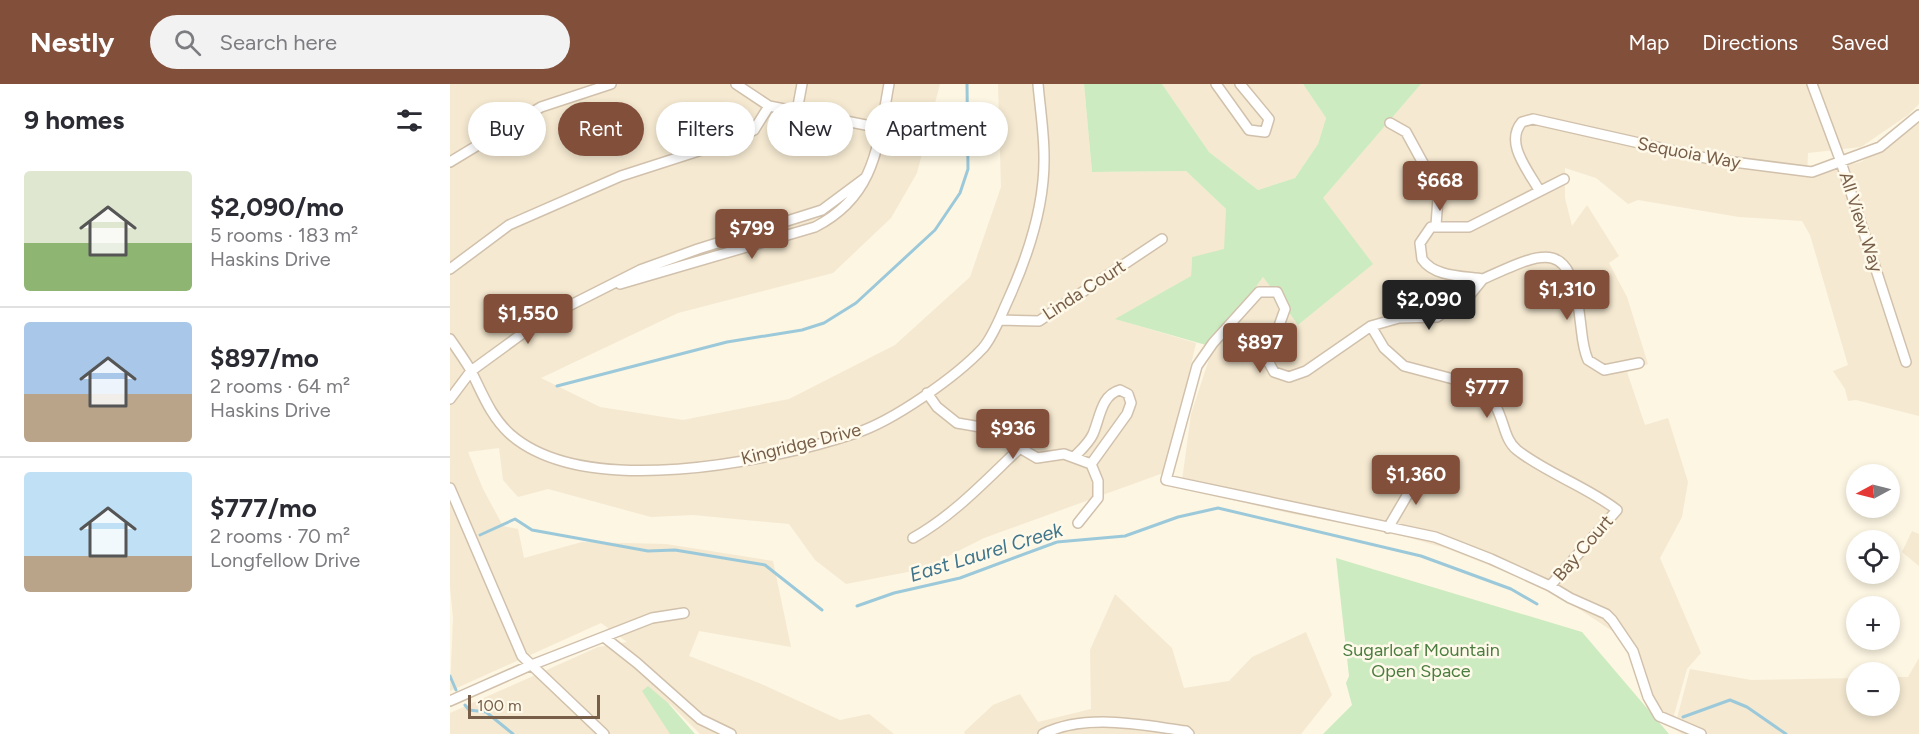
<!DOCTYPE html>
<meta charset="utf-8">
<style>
body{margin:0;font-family:Figtree,sans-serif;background:#f2f2f3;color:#2b2b33;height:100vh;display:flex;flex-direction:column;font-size:22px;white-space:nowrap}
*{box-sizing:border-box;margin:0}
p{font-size:20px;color:#7c7c81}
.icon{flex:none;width:33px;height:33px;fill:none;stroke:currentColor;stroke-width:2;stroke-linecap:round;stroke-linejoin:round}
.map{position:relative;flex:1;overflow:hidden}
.sheet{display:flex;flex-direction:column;background:#fff;width:450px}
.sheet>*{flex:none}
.hud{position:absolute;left:18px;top:18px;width:570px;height:54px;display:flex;gap:12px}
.needle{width:39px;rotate:263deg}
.tools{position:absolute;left:1396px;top:380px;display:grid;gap:12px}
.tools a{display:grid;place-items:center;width:54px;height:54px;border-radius:50%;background:#fff;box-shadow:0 3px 9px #0003;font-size:30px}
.scale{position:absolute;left:18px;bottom:15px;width:132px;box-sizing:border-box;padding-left:6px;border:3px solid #765e48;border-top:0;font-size:16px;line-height:21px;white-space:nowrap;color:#765e48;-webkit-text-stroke:4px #fff9ea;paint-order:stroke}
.price{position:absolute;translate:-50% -51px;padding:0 14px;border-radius:6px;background:#824f3a;color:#fff;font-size:20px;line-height:39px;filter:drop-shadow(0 2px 3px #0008)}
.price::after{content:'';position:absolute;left:50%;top:36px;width:18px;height:14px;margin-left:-9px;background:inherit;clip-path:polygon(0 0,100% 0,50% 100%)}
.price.current{background:#222;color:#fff}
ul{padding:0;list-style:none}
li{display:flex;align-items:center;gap:18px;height:150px;padding:0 24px}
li+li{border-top:2px solid #e1e1e2}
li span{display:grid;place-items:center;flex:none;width:168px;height:120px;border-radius:6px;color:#555}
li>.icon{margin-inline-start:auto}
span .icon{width:72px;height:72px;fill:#fffc;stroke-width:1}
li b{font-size:26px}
h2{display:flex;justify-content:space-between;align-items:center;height:72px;padding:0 24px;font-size:26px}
.tag{padding:0 21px;border-radius:27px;background:#fff;box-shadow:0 3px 9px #0003;font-size:21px;line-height:54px}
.tag.current{background:#824f3a;color:#fff}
header{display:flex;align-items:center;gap:36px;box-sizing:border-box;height:84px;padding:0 30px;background:#824f3a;color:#fff}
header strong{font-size:28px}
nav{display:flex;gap:33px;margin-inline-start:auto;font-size:21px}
.search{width:420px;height:54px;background:#f2f2f3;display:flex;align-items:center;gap:15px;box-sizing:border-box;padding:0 21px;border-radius:33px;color:#7c7c81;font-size:22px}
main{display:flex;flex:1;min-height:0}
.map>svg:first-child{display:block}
.residential{fill:#f5e9d1}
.green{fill:#cdebc1}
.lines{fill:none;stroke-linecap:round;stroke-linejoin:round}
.stream{stroke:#9cc9da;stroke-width:3}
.minor-casing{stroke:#d1c1ac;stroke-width:12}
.minor{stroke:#fff;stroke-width:9}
.labels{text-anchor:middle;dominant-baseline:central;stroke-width:5;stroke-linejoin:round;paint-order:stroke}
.street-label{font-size:18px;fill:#765e48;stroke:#fff9ea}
.park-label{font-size:18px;fill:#4a7d3f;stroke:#fff9ea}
.water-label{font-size:20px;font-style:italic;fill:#40768b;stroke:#fff9ea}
</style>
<header>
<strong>Nestly</strong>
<div class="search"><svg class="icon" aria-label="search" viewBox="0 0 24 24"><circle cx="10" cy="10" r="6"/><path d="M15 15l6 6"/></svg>Search here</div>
<nav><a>Map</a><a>Directions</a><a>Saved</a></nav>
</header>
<main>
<section class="sheet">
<h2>9 homes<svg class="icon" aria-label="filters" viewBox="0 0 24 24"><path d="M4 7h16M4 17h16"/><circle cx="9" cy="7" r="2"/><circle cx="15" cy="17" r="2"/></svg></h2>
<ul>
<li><span style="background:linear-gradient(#dfe7d0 60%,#8fb573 0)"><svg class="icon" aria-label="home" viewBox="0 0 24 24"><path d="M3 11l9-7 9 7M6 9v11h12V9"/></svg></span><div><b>$2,090/mo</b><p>5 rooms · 183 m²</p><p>Haskins Drive</p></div></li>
<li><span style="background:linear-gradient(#a9c7e8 60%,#b9a48a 0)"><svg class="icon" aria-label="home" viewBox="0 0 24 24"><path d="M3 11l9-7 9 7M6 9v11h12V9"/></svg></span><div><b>$897/mo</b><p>2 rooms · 64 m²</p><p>Haskins Drive</p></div></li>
<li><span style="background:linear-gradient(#bfe0f5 70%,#b9a48a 0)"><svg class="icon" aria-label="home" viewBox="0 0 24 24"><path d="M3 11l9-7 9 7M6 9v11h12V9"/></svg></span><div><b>$777/mo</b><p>2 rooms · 70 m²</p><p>Longfellow Drive</p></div></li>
</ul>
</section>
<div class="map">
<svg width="1469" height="650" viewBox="0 0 1469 650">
<rect width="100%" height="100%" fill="#fdf6e3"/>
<path class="residential" d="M 0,0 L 490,0 L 467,89 L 441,134 L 383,189 L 228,229 L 91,294 L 150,323 L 233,336 L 339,315 L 445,261 L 520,193 L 551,103 L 548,0 L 634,0 L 642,88 L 736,87 L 776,125 L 775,166 L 742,173 L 741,192 L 666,235 L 746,259 L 716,388 L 534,454 L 473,485 L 396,500 L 365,476 L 339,440 L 243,431 L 201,433 L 98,405 L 68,413 L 53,396 L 49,364 L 18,368 L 33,405 L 53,442 L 68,445 L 74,474 L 132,458 L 216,460 L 323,477 L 341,563 L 249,547 L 239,572 L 309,599 L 390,636 L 419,630 L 444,650 L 250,650 L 219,619 L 227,650 L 0,650 L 0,629 L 148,563 L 177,558 L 151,539 L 0,607 L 3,534 L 0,503 Z
M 712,0 L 853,0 L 876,34 L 868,60 L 845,94 L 808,106 L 759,68 Z
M 971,0 L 1469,0 L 1469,20 L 1458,31 L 1411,63 L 1358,69 L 1357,90 L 1411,78 L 1469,39 L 1469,332 L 1406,316 L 1398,317 L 1395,305 L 1383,287 L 1398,281 L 1360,151 L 1352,137 L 1289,133 L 1188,116 L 1178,120 L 1146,94 L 1115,84 L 1115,114 L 1122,142 L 1137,121 L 1169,172 L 1159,179 L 1177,213 L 1198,280 L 1177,288 L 1195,341 L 1218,334 L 1238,398 L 1232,433 L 1210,474 L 1251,569 L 1237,585 L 1224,631 L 1227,634 L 1240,585 L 1301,596 L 1407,594 L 1407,621 L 1440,621 L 1440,593 L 1458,593 L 1469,574 L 1469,650 L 1232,650 L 1197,625 L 1182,575 L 1167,550 L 1097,504 L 995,464 L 935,447 L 843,430 L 731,404 L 741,330 L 763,263 L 813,193 L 848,241 L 922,180 L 872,115 Z
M 1462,447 L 1469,450 L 1469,482 L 1452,468 Z
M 665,510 L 722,564 L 734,604 L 779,597 L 802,573 L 856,548 L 882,611 L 851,650 L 515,650 L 514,648 L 543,621 L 570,610 L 588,638 L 641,625 L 640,566 Z"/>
<path class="green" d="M 634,0 L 712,0 L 759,68 L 808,106 L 845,94 L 868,60 L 876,34 L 853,0 L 971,0 L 873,114 L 923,180 L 848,241 L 813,193 L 763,263 L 665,235 L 741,192 L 742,173 L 774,165 L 776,125 L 736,87 L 642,88 Z
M 886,474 L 1132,548 L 1219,650 L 873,650 L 902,621 L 896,599 L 899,592 Z
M 198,602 L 218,619 L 245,650 L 220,650 L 192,607 Z"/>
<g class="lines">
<path class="stream" d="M 107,302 L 277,258 L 352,246 L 374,239 L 406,219 L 485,146 L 510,109 L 518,85 L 517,0
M 30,451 L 65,435 L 82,446 L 198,467 L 225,466 L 315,481 L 372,526
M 407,522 L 444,509 L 510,494 L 607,458 L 675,452 L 728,433 L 768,424 L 971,472 L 1061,505 L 1087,520
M 0,592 L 6,606
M 15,621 L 19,626 L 36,628 L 63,650
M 1233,633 L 1280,616 L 1297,623 L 1336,650"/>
<g class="minor-casing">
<path id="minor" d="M 286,0 L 319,22 L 431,44
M 766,0 L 799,46 L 815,48 L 819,35 L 790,0
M 1362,0 L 1391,78 L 1456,278
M 347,27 L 352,0
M 940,39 L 956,48 L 985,101 L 988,114 L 986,141
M 0,78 L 91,23 L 161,0
M 1114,95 L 1019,143 L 981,143 L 970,159 L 972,175 C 984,193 1013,192 1033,195 L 1020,211 L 987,233 L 949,234 L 921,242 L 856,287 L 839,293 L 824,288 L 817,275 L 835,225 L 827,208 L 809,208 L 763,259 L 747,282 L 716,396 L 985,453 L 1041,475 L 1100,502 L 1120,514 L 1156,530 L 1162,536 L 1183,567 L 1198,613 L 1209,632 L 1251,650
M 1089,106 C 1078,86 1054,59 1072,38 L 1083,35 L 1260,75 L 1362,88 L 1430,63 L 1469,31
M 0,185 L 59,141 L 171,92 L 289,54 L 304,46 L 319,22
M 1033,195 C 1093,168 1121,152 1130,235 C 1132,248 1132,263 1138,276 L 1154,286 L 1189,279
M 170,200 L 365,143 C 426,112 428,60 439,0
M 549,236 L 589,237 L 712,155
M 921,242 L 934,264 L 954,282 L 1026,301 C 1057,320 1049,352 1067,366 C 1096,389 1136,402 1167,426 L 1100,502
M 0,255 C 7,265 14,275 20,285 C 32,308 40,332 60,350 C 135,416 319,378 406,349 C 443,337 506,293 533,264 C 544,251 551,231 558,216 C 578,172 595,122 594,72 C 594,48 590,24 588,0
M 477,309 L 487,323 L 507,339 L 554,347 L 570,364 L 587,374 L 614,370 L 641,380 L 648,397 L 648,414 L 628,439
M 0,315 L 21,287 L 91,236 L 190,186 L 248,165 L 372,126 L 415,94
M 624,373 C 631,366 639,359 643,350 C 650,334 651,311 670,306 L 678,310 L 681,319 L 677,330 L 641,380
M 0,404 L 72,572 L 154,650
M 938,444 L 972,386
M 463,454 C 504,431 536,396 570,364
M 154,553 L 187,579 L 250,635 L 281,650
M 0,617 L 79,582 L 202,534 L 234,529
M 593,650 C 636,629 690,641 736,647 L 739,650"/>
</g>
<use href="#minor" class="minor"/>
</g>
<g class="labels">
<g class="street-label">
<text transform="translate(1239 69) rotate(11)">Sequoia Way</text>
<text transform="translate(1411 138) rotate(72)">All View Way</text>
<text transform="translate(634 206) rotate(-33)">Linda Court</text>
<text transform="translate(351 360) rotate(-14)">Kingridge Drive</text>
<text transform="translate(1133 464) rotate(-49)">Bay Court</text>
</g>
<g class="park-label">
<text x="971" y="566">Sugarloaf Mountain<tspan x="971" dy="21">Open Space</tspan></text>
</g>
<g class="water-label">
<text transform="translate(536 468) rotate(-17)">East Laurel Creek</text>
</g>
</g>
</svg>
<div class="tools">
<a><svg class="needle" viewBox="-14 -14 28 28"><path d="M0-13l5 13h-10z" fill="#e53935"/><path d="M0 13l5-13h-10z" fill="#7c7c81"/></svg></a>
<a><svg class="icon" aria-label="locate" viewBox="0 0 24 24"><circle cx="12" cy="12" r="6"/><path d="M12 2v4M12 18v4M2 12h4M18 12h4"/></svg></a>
<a>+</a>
<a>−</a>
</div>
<div class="scale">100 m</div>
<b class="price" style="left:990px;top:128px">$668</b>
<b class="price" style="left:302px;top:176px">$799</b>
<b class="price" style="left:1117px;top:237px">$1,310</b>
<b class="price current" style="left:979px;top:247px">$2,090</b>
<b class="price" style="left:78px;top:261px">$1,550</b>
<b class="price" style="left:810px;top:290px">$897</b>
<b class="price" style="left:1037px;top:335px">$777</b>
<b class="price" style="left:563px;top:376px">$936</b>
<b class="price" style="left:966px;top:422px">$1,360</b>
<div class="hud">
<a class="tag">Buy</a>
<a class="tag current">Rent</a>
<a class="tag">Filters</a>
<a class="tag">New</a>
<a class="tag">Apartment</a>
</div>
</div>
</main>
